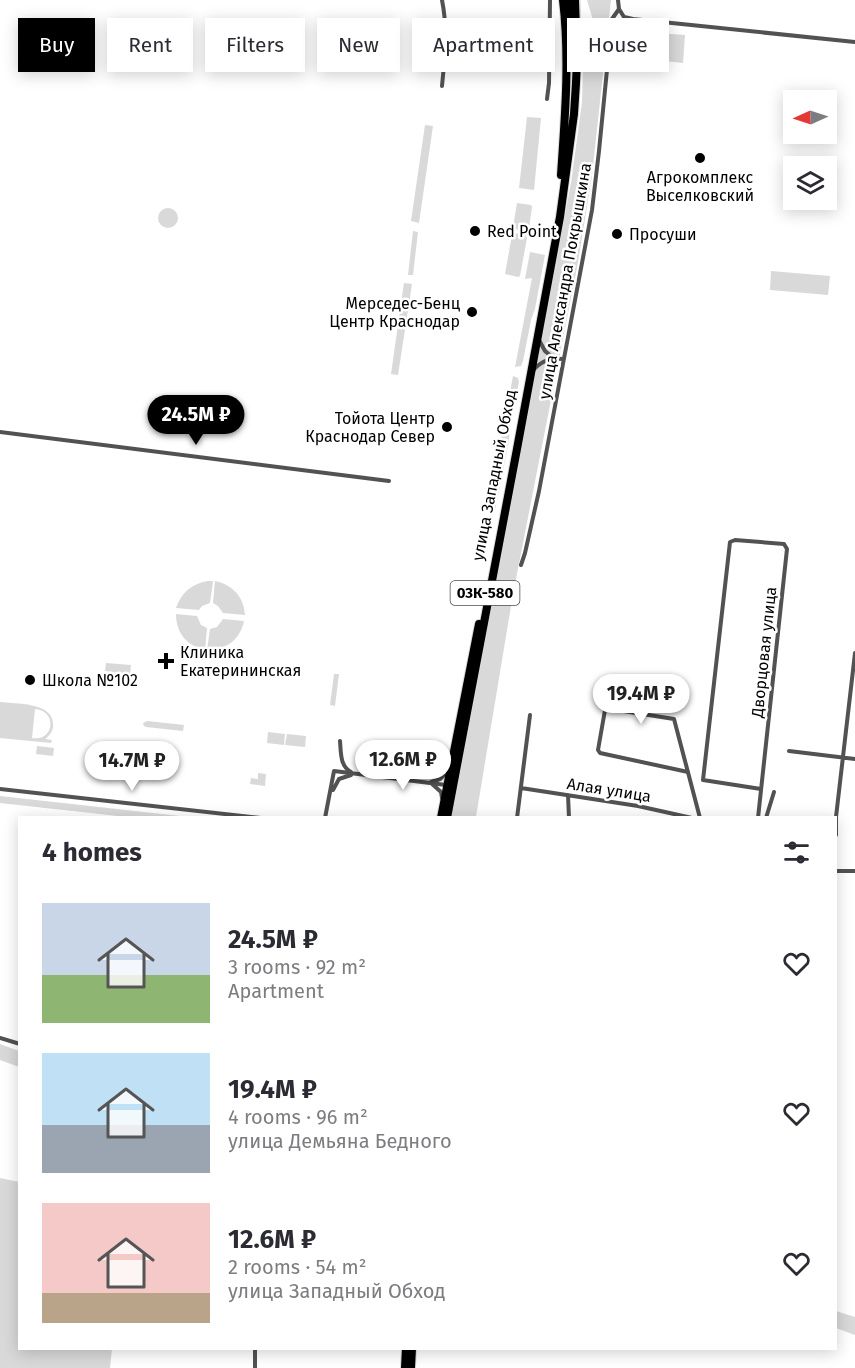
<!DOCTYPE html>
<meta charset="utf-8">
<style>
body{margin:0;font-family:"Fira Sans",sans-serif;background:#f7f7f7;color:#2b2b33;height:100vh;display:flex;flex-direction:column;font-size:22px;white-space:nowrap}
*{box-sizing:border-box;margin:0}
p{font-size:20px;color:#7c7c81}
.icon{flex:none;width:33px;height:33px;fill:none;stroke:currentColor;stroke-width:2;stroke-linecap:round;stroke-linejoin:round}
.map{position:relative;flex:1;overflow:hidden}
.drawer{position:absolute;left:18px;top:816px;width:819px;height:534px;display:flex;flex-direction:column;background:#fff;border-radius:0px;box-shadow:0 3px 15px #0003}
.drawer>*{flex:none}
.banner{position:absolute;left:18px;top:18px;width:819px;height:54px;display:flex;gap:12px}
.needle{width:39px;rotate:267deg}
.buttons{position:absolute;left:783px;top:90px;display:grid;gap:12px}
.buttons a{display:grid;place-items:center;width:54px;height:54px;border-radius:0px;background:#fff;box-shadow:0 3px 15px #0003;font-size:30px}
.price{position:absolute;translate:-50% -51px;padding:0 14px;border-radius:21px;background:#fff;color:#222;font-size:20px;line-height:39px;filter:drop-shadow(0 2px 3px #0008)}
.price::after{content:'';position:absolute;left:50%;top:36px;width:18px;height:14px;margin-left:-9px;background:inherit;clip-path:polygon(0 0,100% 0,50% 100%)}
.price.selected{background:#000;color:#fff}
ul{padding:0;list-style:none}
li{display:flex;align-items:center;gap:18px;height:150px;padding:0 24px}
li span{display:grid;place-items:center;flex:none;width:168px;height:120px;border-radius:0px;color:#555}
li>.icon{margin-inline-start:auto}
span .icon{width:72px;height:72px;fill:#fffc;stroke-width:1}
li b{font-size:26px}
h2{display:flex;justify-content:space-between;align-items:center;height:72px;padding:0 24px;font-size:26px}
.tag{padding:0 21px;border-radius:0px;background:#fff;box-shadow:0 3px 15px #0003;font-size:21px;line-height:54px}
.tag.selected{background:#000;color:#fff}
.map>svg:first-child{display:block}
.green{fill:#d9d9d9;fill-rule:evenodd}
.lines{fill:none;stroke-linecap:round;stroke-linejoin:round}
.primary-casing{stroke:#dbdbdb;stroke-width:9}
.highway-casing{stroke:#dbdbdb;stroke-width:10}
.street{stroke:#525252;stroke-width:4}
.primary{stroke:#000;stroke-width:6}
.highway{stroke:#000;stroke-width:8}
.poi-dot{fill:#000;stroke:#fff;stroke-width:2}
.labels{text-anchor:middle;dominant-baseline:central;stroke-width:5;stroke-linejoin:round;paint-order:stroke}
.shield{fill:#fff;stroke:#4c4c4c;stroke-width:1.5}
.shield-label{font-size:15px;font-weight:bold;fill:#000}
.poi-label{font-size:16px;fill:#000;stroke:#fff;text-anchor:start}
.street-label{font-size:16px;fill:#000;stroke:#fff}
</style>
<div class="map">
<svg width="855" height="1368" viewBox="0 0 855 1368">
<rect width="100%" height="100%" fill="#fff"/>
<path class="green" d="M 587,0 L 611,0 L 592,175 L 578,262 L 513,594 L 476,817 L 451,818 L 571,183 L 582,102 L 584,31 L 593,20 Z
M 629,31 L 685,35 L 683,63 L 627,57 Z
M 527,117 L 541,118 L 534,190 L 519,188 Z
M 425,125 L 433,126 L 419,223 L 411,221 Z
M 517,203 L 531,205 L 532,207 L 529,228 L 526,231 L 515,229 L 513,227 Z
M158 218a10 10 0 1 1 20 0a10 10 0 1 1-20 0Z
M 413,231 L 418,232 L 413,275 L 408,275 Z
M 514,233 L 525,235 L 527,238 L 520,276 L 518,277 L 505,274 L 512,235 Z
M 530,252 L 545,255 L 535,309 L 531,320 L 523,361 L 521,366 L 515,367 L 532,278 L 525,279 Z
M 771,271 L 830,276 L 828,295 L 770,290 Z
M 404,283 L 412,284 L 398,375 L 391,374 Z
M 513,376 L 518,378 L 519,382 L 510,425 L 509,441 L 495,511 L 488,509 Z
M 208,581 L 213,581 L 210,603 L 202,606 L 199,610 L 176,608 C 182,592 191,584 208,581 Z
M 215,581 C 233,585 244,597 245,615 L 223,613 L 218,606 L 213,603 Z
M 176,614 L 197,616 L 201,625 L 207,628 L 205,650 C 187,646 176,633 176,614 Z
M 223,619 L 244,621 C 240,640 226,650 207,650 L 210,629 L 217,627 Z
M 106,663 L 131,665 L 130,674 L 105,671 Z
M 334,674 L 339,674 L 335,706 L 330,705 Z
M 0,702 C 16,704 52,702 53,723 C 54,730 50,735 45,739 L 52,740 L 51,743 L 0,738 ZM 35,709 C 58,711 54,742 32,738 Z
M 147,721 L 184,725 L 183,731 L 146,727 L 144,726 L 143,723 Z
M 268,732 L 285,734 L 284,745 L 267,743 Z
M 287,734 L 306,736 L 305,747 L 285,745 Z
M 37,746 L 54,748 L 53,756 L 36,754 Z
M 146,760 L 167,763 L 165,776 L 145,774 Z
M 258,773 L 266,774 L 265,786 L 250,784 L 251,778 L 258,779 Z
M 0,796 L 189,817 L 127,817 L 0,803 Z
M 0,1044 L 19,1051 L 19,1067 L 0,1060 Z
M 0,1178 L 19,1182 L 20,1348 L 112,1349 L 110,1368 L 0,1368 Z
M 836,1311 L 855,1317 L 855,1335 L 836,1328 Z"/>
<g class="lines">
<g class="primary-casing">
<path id="primary" d="M 576,0 L 577,30"/>
</g>
<g class="highway-casing">
<path id="highway" d="M 561,175 C 565,117 570,58 563,0
M 441,818 L 479,624
M 447,818 L 517,449 L 560,217 L 574,114 L 576,83 L 577,60 L 571,0
M 405,1368 L 406,1348
M 411,1368 L 412,1348"/>
</g>
<path class="street" d="M 619,9 L 624,17 L 633,19 L 855,42
M 442,86 C 445,55 448,30 442,0
M 547,99 L 549,83 L 550,0
M 539,340 L 545,351 L 552,357
M 533,370 C 543,360 550,358 563,359
M 0,432 L 389,481
M 521,565 L 525,553 L 539,491 L 592,210 L 599,151 L 612,19 L 619,9 L 618,0
M 340,741 C 341,753 340,766 351,772
M 789,751 L 855,759
M 688,772 L 600,753 L 598,750 L 605,710 L 611,709 L 674,719 L 700,818
M 431,782 L 440,779 L 447,772
M 431,783 L 441,792 L 442,798
M 521,788 L 638,806 L 692,818
M 0,789 L 261,818
M 333,790 L 339,779 L 351,775
M 568,795 L 569,818
M 325,818 L 334,771 L 446,785
M 517,818 L 530,715
M 758,818 L 787,549 L 784,544 L 735,540 L 730,542 L 703,780 L 761,789
M 766,818 L 774,792
M 836,835 L 836,817 L 855,653
M 836,871 L 855,871
M 0,1038 L 20,1044
M 255,1368 L 255,1348"/>
<use href="#primary" class="primary"/>
<use href="#highway" class="highway"/>
</g>
<g class="poi-dot">
<circle cx="700" cy="158" r="6"/>
<circle cx="475" cy="231" r="6"/>
<circle cx="617" cy="234" r="6"/>
<circle cx="472" cy="312" r="6"/>
<circle cx="447" cy="427" r="6"/>
<path d="M163 652h6v6h6v6h-6v6h-6v-6h-6v-6h6z"/>
<circle cx="30" cy="680" r="6"/>
</g>
<g class="labels">
<rect class="shield" x="450.5" y="581" width="69" height="24" rx="4.5"/>
<g class="shield-label">
<text x="485" y="593">03К-580</text>
</g>
<g class="poi-label">
<text x="700" y="177" text-anchor="middle">Агрокомплекс<tspan x="700" dy="18">Выселковский</tspan></text>
<text x="487" y="231">Red Point</text>
<text x="629" y="234">Просуши</text>
<text x="460" y="303" text-anchor="end">Мерседес-Бенц<tspan x="460" dy="18">Центр Краснодар</tspan></text>
<text x="435" y="418" text-anchor="end">Тойота Центр<tspan x="435" dy="18">Краснодар Север</tspan></text>
<text x="180" y="652">Клиника<tspan x="180" dy="18">Екатерининская</tspan></text>
<text x="42" y="680">Школа №102</text>
</g>
<g class="street-label">
<text transform="translate(565 281) rotate(-80)">улица Александра Покрышкина</text>
<text transform="translate(494 475) rotate(-79)">улица Западный Обход</text>
<text transform="translate(764 652) rotate(-84)">Дворцовая улица</text>
<text transform="translate(609 790) rotate(9)">Алая улица</text>
</g>
</g>
</svg>
<div class="buttons">
<a><svg class="needle" viewBox="-14 -14 28 28"><path d="M0-13l5 13h-10z" fill="#e53935"/><path d="M0 13l5-13h-10z" fill="#7c7c81"/></svg></a>
<a><svg class="icon" aria-label="layers" viewBox="0 0 24 24"><path d="M12 4l9 5-9 5-9-5zM3 14l9 5 9-5"/></svg></a>
</div>
<b class="price selected" style="left:196px;top:446px">24.5M ₽</b>
<b class="price" style="left:641px;top:725px">19.4M ₽</b>
<b class="price" style="left:403px;top:791px">12.6M ₽</b>
<b class="price" style="left:132px;top:792px">14.7M ₽</b>
<div class="banner">
<a class="tag selected">Buy</a>
<a class="tag">Rent</a>
<a class="tag">Filters</a>
<a class="tag">New</a>
<a class="tag">Apartment</a>
<a class="tag">House</a>
</div>
<section class="drawer">
<h2>4 homes<svg class="icon" aria-label="filters" viewBox="0 0 24 24"><path d="M4 7h16M4 17h16"/><circle cx="9" cy="7" r="2"/><circle cx="15" cy="17" r="2"/></svg></h2>
<ul>
<li><span style="background:linear-gradient(#c9d6e8 60%,#8fb573 0)"><svg class="icon" aria-label="home" viewBox="0 0 24 24"><path d="M3 11l9-7 9 7M6 9v11h12V9"/></svg></span><div><b>24.5M ₽</b><p>3 rooms · 92 m²</p><p>Apartment</p></div><svg class="icon" aria-label="heart" viewBox="0 0 24 24"><path d="M12 20l-8-8c-3-5 5-10 8-4 3-6 11-1 8 4z"/></svg></li>
<li><span style="background:linear-gradient(#bfe0f5 60%,#9aa5b1 0)"><svg class="icon" aria-label="home" viewBox="0 0 24 24"><path d="M3 11l9-7 9 7M6 9v11h12V9"/></svg></span><div><b>19.4M ₽</b><p>4 rooms · 96 m²</p><p>улица Демьяна Бедного</p></div><svg class="icon" aria-label="heart" viewBox="0 0 24 24"><path d="M12 20l-8-8c-3-5 5-10 8-4 3-6 11-1 8 4z"/></svg></li>
<li><span style="background:linear-gradient(#f6c9c9 75%,#b9a48a 0)"><svg class="icon" aria-label="home" viewBox="0 0 24 24"><path d="M3 11l9-7 9 7M6 9v11h12V9"/></svg></span><div><b>12.6M ₽</b><p>2 rooms · 54 m²</p><p>улица Западный Обход</p></div><svg class="icon" aria-label="heart" viewBox="0 0 24 24"><path d="M12 20l-8-8c-3-5 5-10 8-4 3-6 11-1 8 4z"/></svg></li>
</ul>
</section>
</div>
